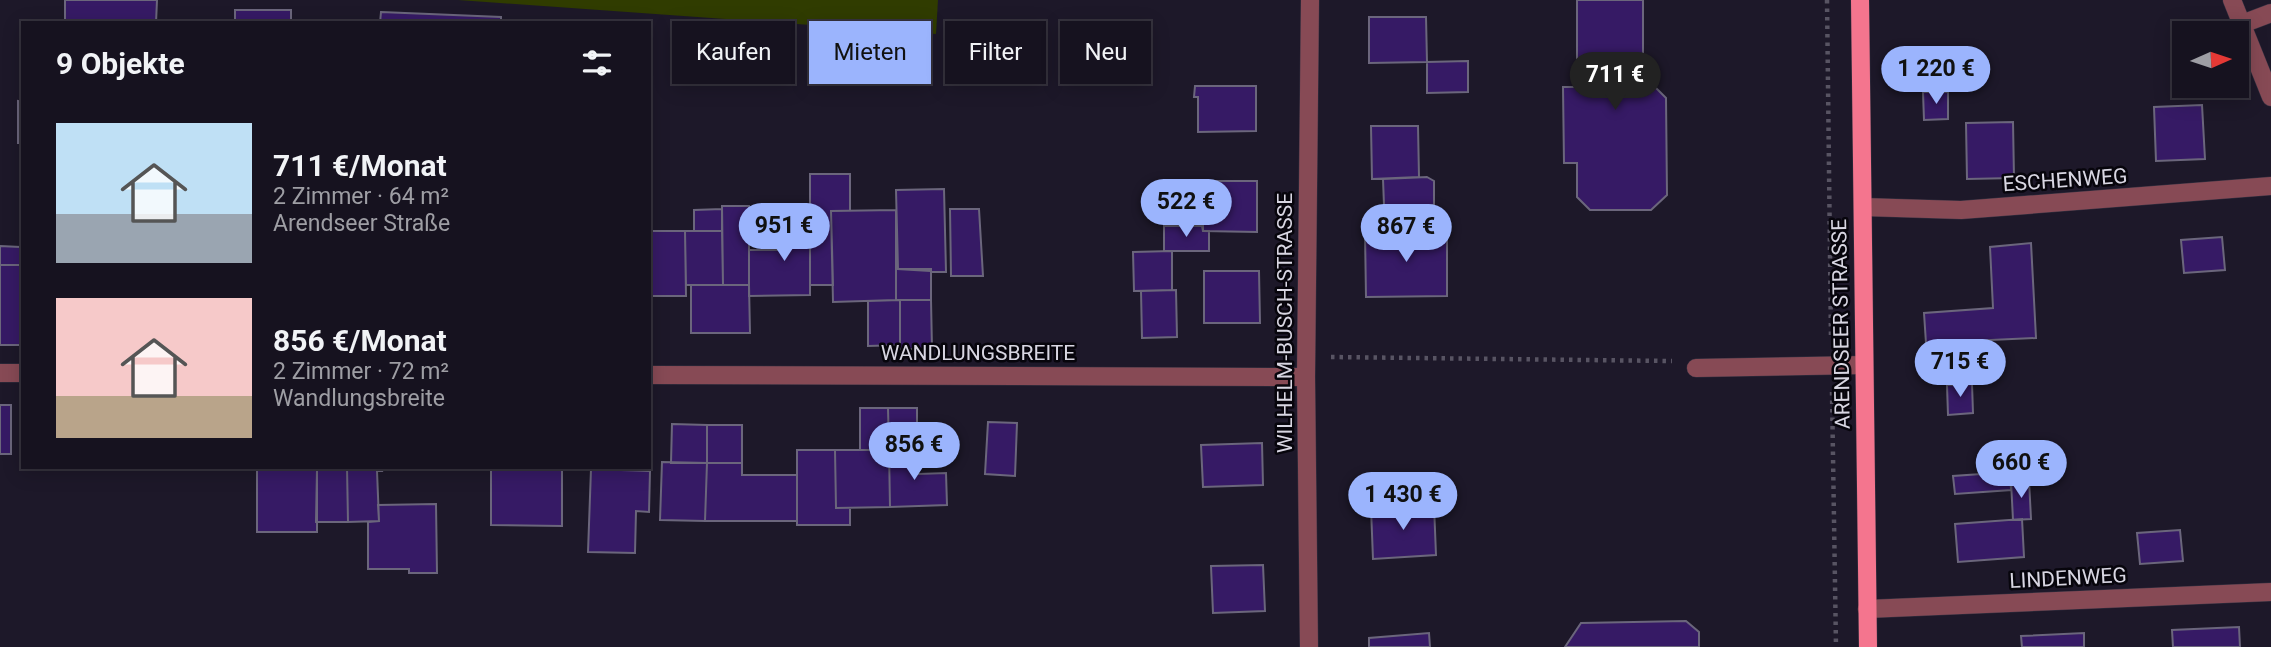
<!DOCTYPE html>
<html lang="de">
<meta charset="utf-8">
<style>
body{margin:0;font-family:Roboto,sans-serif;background:#1f1b28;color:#f1f3f6;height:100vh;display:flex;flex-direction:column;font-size:26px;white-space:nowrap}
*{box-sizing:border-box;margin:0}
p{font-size:23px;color:#9e9ea4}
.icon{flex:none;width:38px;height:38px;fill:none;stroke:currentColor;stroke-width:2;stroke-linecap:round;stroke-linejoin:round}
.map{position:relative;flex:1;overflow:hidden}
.side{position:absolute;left:21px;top:21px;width:630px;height:448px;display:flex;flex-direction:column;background:#16121f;border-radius:0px;box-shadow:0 4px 18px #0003,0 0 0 2px #35323d}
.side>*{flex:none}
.top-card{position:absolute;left:672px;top:21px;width:665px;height:63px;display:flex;gap:14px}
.needle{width:46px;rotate:87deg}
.tools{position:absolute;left:2172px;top:21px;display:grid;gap:14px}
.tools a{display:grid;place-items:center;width:77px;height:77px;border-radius:0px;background:#16121f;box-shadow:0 4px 18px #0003,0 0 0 2px #35323d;font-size:35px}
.price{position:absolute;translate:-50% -60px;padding:0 16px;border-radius:24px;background:#9bb4fd;color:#111;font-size:23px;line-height:46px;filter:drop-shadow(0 2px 4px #0008)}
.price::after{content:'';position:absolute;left:50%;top:42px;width:21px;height:16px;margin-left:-10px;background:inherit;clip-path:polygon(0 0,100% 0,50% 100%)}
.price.current{background:#222;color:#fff}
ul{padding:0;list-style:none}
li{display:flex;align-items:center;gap:21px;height:175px;padding:0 35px}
li span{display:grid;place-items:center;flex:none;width:196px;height:140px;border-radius:0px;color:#555}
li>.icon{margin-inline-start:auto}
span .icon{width:84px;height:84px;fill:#fffc;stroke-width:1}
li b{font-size:30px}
h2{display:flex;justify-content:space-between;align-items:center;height:84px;padding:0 35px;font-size:30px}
.chip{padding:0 24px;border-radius:0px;background:#16121f;box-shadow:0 4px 18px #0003,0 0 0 2px #35323d;font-size:24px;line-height:63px}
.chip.current{background:#9bb4fd;color:#111}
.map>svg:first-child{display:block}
.green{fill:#303c00}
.building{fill:#361a65;stroke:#6b667c;stroke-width:2}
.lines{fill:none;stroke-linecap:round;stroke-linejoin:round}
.lane-casing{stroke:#373343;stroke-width:19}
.street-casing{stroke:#373343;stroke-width:19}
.primary-casing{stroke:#373343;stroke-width:19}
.path{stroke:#585463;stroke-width:4.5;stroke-dasharray:3.5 5;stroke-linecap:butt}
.lane{stroke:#874a55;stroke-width:18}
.street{stroke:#874a55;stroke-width:18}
.primary{stroke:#f4758e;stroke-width:18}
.labels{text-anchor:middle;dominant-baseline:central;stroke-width:5;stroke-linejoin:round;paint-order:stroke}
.street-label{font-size:21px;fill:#d8d6e2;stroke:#07050c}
</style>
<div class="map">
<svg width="2271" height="647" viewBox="0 0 2271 647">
<rect width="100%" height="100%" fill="#1d1829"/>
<path class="green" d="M 458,0 L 938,0 L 936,34 Z"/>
<path class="building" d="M 65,0 L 157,0 L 156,23 L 65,23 Z
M 1577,0 L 1643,0 L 1643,87 L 1655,87 L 1666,98 L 1667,195 L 1651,210 L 1590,210 L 1577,197 L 1577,163 L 1564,163 L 1563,87 L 1577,87 Z
M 235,10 L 291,10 L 291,23 L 235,23 Z
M 381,12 L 501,17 L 501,23 L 380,23 Z
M 1369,17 L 1426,17 L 1427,62 L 1369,63 Z
M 1468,61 L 1468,92 L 1427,93 L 1427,62 Z
M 1195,86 L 1256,86 L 1256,131 L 1198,132 L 1198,97 L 1194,97 Z
M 1923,92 L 1948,92 L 1948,119 L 1924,120 Z
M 18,101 L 23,102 L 23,143 L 18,143 Z
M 2202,105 L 2205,159 L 2156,161 L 2154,107 Z
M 2013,122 L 2014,178 L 1967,179 L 1966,123 Z
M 1371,126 L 1418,126 L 1419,177 L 1372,179 Z
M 810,174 L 850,174 L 850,211 L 831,211 L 833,285 L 810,285 Z
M 1427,177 L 1434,181 L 1434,205 L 1384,205 L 1383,179 Z
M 1203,181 L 1257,181 L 1257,232 L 1203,231 Z
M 944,189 L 946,272 L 898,269 L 896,190 Z
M 722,206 L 749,206 L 749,285 L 723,285 Z
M 722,209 L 722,231 L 694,231 L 694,210 Z
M 950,209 L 979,209 L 983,276 L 951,276 Z
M 896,210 L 896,300 L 833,302 L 831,211 Z
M 785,215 L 810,215 L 810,295 L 749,296 L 749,250 L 785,250 Z
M 1164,226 L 1202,226 L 1203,231 L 1209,231 L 1209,251 L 1164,251 Z
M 649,231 L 685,231 L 686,296 L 649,296 Z
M 685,231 L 722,231 L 723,285 L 686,285 Z
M 1447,231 L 1447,296 L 1366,297 L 1365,232 Z
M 2222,237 L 2225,270 L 2184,273 L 2181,240 Z
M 2031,243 L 2036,338 L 1926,343 L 1924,313 L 1993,308 L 1990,247 Z
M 0,246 L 20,247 L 20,265 L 0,265 Z
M 1172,251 L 1172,290 L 1134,291 L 1133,252 Z
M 0,265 L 23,265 L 23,345 L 0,345 Z
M 896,269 L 931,269 L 931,300 L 896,300 Z
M 1204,271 L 1259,271 L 1260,323 L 1204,323 Z
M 691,285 L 749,285 L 750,333 L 691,333 Z
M 1176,290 L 1177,337 L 1142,338 L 1141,291 Z
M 900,300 L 931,300 L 932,349 L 900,349 Z
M 900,300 L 900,345 L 868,346 L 868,301 Z
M 1972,384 L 1973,413 L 1948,415 L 1947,385 Z
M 0,405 L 11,405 L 11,454 L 0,454 Z
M 860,408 L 888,408 L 889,450 L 860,450 Z
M 888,408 L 917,408 L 917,450 L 889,450 Z
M 988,422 L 1017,423 L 1015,476 L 985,474 Z
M 672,424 L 707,425 L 707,463 L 671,463 Z
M 707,425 L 742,425 L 742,463 L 707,463 Z
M 1262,443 L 1263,485 L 1203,487 L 1201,445 Z
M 797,450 L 835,450 L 836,508 L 850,508 L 850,525 L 797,525 Z
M 835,450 L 889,450 L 890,507 L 836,508 Z
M 889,450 L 917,450 L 918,474 L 946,473 L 947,505 L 890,507 Z
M 662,462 L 707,463 L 705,521 L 660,520 Z
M 707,463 L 742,463 L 742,475 L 797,475 L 797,521 L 705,521 Z
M 257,467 L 317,470 L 317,532 L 257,532 Z
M 311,467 L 347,467 L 348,522 L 316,522 L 317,470 Z
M 347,467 L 381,467 L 382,471 L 377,471 L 379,521 L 348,522 Z
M 491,467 L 562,467 L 562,526 L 491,525 Z
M 591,469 L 650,471 L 649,512 L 636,511 L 635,553 L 588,552 Z
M 2010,472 L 2011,490 L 1955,494 L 1953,476 Z
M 2029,480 L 2031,519 L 2013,520 L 2011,481 Z
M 436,504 L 437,573 L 409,573 L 409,569 L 368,569 L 368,522 L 379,521 L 378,505 Z
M 1434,505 L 1436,555 L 1373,559 L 1371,508 Z
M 2022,519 L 2024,557 L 1958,562 L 1955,524 Z
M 2180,530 L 2183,561 L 2140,564 L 2137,533 Z
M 1263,565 L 1265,611 L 1213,613 L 1211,566 Z
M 1686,621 L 1699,632 L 1699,647 L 1565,647 L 1581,623 Z
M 2239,627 L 2240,647 L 2173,647 L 2172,630 Z
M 1429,633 L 1430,647 L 1369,647 L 1369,638 Z
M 2084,633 L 2084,647 L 2022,647 L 2021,636 Z"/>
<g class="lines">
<g class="lane-casing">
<path id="lane" d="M 1696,368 L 1864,365"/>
</g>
<g class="street-casing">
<path id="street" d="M 2232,0 L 2271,97
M 2242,24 L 2271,13
M 1863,207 L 1961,210 L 2271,186
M 0,373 L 23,373
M 649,375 L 1306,377
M 1867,609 L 2271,592
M 1309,647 L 1306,377 L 1310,0"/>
</g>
<g class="primary-casing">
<path id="primary" d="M 1860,0 L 1868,647"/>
</g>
<path class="path" d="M 1827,0 L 1831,338
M 1331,357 L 1672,361
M 1832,392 L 1836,647"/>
<use href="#lane" class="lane"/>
<use href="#street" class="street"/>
<use href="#primary" class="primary"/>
</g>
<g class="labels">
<g class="street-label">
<text transform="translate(2065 180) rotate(-4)">ESCHENWEG</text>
<text transform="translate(1285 323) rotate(-90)">WILHELM-BUSCH-STRASSE</text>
<text transform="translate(1841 324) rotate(-91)">ARENDSEER STRASSE</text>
<text x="978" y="353">WANDLUNGSBREITE</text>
<text transform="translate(2068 578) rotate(-3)">LINDENWEG</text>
</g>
</g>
</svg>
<div class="tools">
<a><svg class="needle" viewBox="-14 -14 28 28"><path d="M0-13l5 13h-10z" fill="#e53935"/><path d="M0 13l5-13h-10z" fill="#9e9ea4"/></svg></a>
</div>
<b class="price" style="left:1936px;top:106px">1 220 €</b>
<b class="price current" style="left:1615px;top:112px">711 €</b>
<b class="price" style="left:1186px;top:239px">522 €</b>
<b class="price" style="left:784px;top:263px">951 €</b>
<b class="price" style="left:1406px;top:264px">867 €</b>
<b class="price" style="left:1960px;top:399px">715 €</b>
<b class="price" style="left:914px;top:482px">856 €</b>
<b class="price" style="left:2021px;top:500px">660 €</b>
<b class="price" style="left:1403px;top:532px">1 430 €</b>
<div class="top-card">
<a class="chip">Kaufen</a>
<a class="chip current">Mieten</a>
<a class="chip">Filter</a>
<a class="chip">Neu</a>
</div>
<section class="side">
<h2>9 Objekte<svg class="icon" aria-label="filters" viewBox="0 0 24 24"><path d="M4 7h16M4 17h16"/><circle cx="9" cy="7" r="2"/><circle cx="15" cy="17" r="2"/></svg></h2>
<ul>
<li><span style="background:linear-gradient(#bfe0f5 65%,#9aa5b1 0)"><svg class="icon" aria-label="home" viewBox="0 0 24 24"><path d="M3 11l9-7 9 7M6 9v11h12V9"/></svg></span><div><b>711 €/Monat</b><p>2 Zimmer · 64 m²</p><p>Arendseer Straße</p></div></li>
<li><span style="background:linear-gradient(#f6c9c9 70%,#b9a48a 0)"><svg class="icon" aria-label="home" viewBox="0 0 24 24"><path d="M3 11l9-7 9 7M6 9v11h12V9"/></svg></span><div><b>856 €/Monat</b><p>2 Zimmer · 72 m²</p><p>Wandlungsbreite</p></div></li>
</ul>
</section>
</div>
